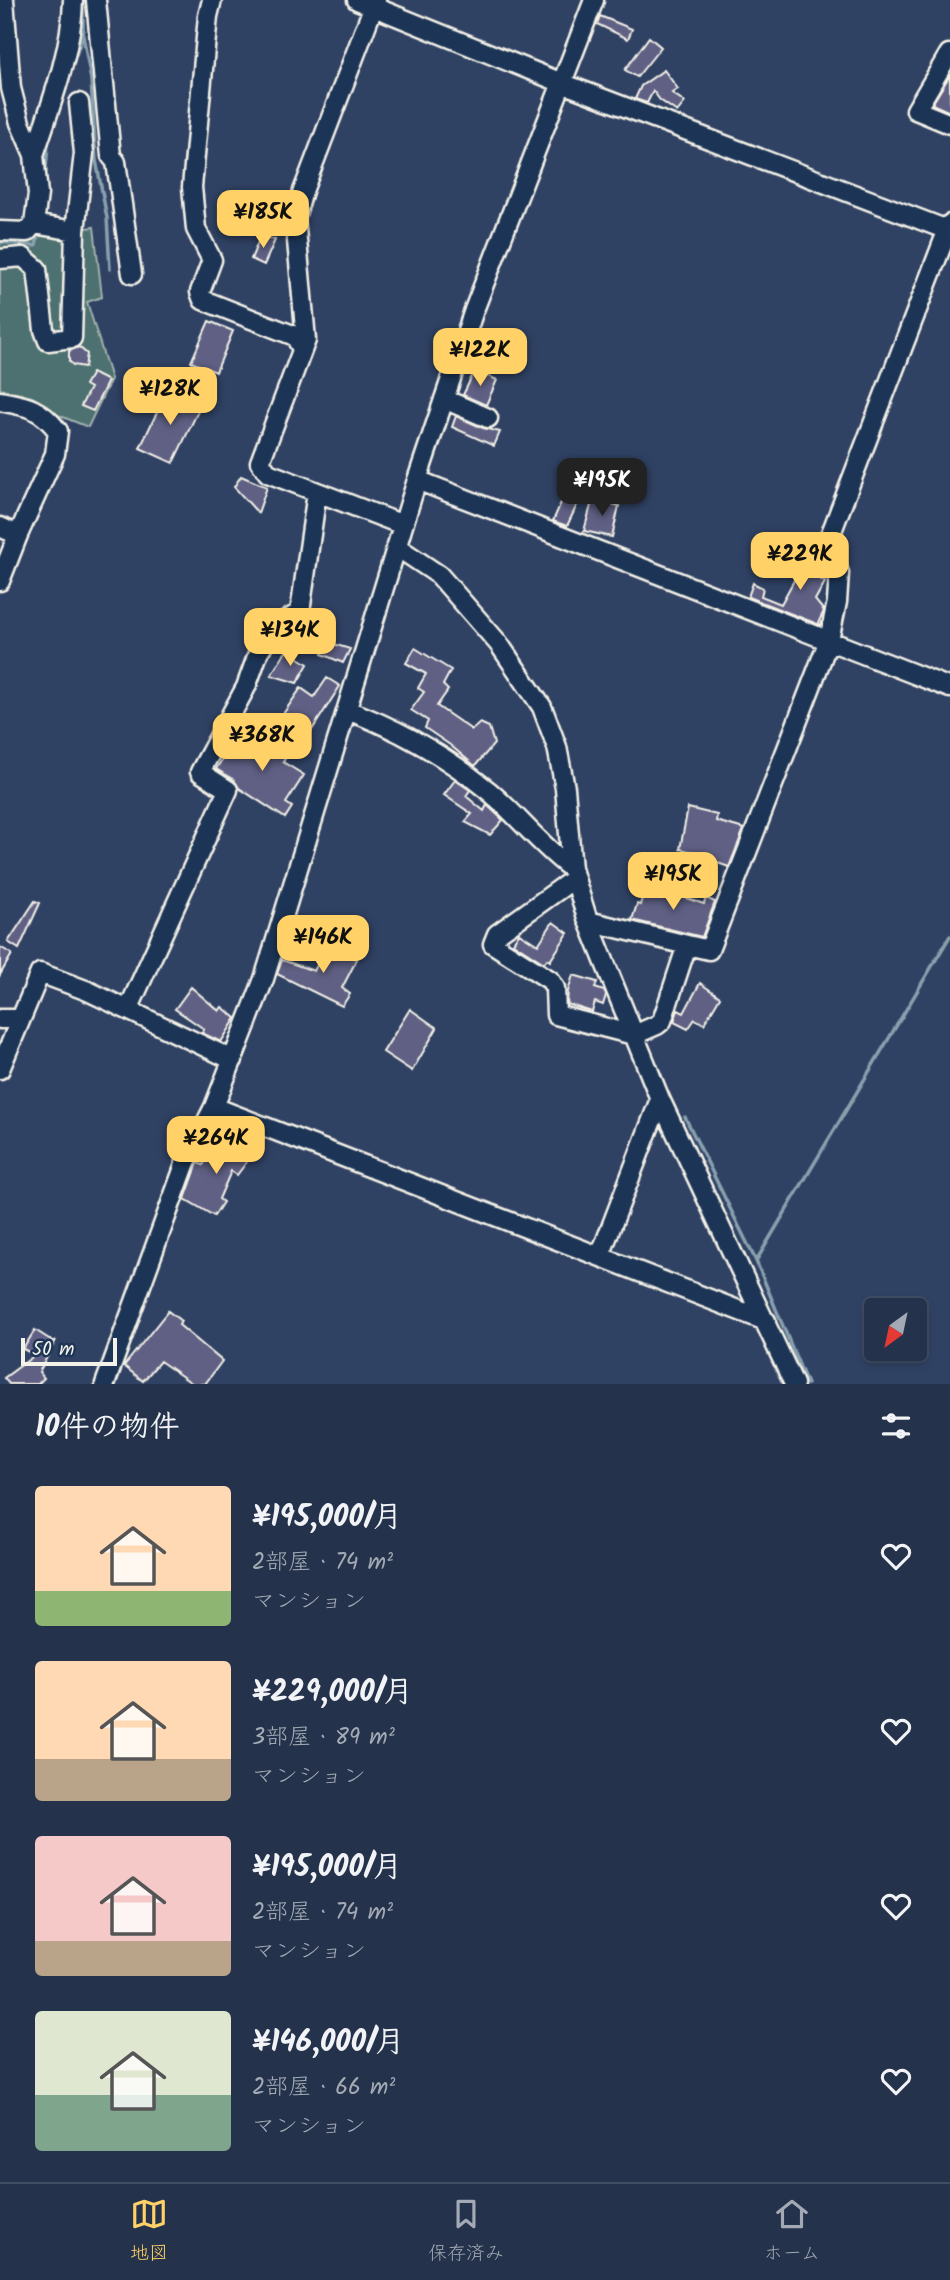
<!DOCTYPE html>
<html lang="ja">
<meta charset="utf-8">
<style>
body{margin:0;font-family:Kalam,"Klee One",sans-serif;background:#2c3a52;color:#f1f3f6;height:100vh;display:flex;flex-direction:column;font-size:26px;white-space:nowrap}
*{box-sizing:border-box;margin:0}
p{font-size:23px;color:#a3aab5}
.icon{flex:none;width:38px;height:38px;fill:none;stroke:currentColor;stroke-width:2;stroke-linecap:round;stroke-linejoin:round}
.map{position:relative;height:1384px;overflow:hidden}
.side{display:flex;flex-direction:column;background:#24324b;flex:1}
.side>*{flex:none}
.needle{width:46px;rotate:213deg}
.buttons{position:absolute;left:864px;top:1298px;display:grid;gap:14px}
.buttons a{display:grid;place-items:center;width:63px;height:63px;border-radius:7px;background:#24324b;box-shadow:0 4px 10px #0003,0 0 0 2px #414d63;font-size:35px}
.scale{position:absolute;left:21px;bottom:18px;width:96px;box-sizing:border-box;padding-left:7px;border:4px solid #f4f1e8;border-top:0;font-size:19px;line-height:24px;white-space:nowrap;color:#f4f1e8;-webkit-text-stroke:5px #1d3557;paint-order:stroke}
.price{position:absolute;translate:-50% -60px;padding:0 16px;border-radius:14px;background:#ffd166;color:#111;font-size:23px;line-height:46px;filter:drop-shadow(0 2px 4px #0008)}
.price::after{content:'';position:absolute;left:50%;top:42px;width:21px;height:16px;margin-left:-10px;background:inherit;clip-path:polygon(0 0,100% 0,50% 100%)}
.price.active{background:#222;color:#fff}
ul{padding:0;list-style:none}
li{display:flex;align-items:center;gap:21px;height:175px;padding:0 35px}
li span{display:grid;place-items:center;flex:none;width:196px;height:140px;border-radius:7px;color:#555}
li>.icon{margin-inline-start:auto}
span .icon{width:84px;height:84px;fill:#fffc;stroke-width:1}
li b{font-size:30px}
h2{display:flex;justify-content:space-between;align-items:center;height:84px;padding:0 35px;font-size:30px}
.dock{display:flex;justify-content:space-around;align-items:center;height:98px;border-top:2px solid #414d63;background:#24324b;font-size:19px;color:#a3aab5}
.dock a{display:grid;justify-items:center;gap:4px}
.dock .active{color:#ffd166}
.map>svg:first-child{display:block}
.green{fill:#4d6f70;stroke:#a0b0ac;stroke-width:2}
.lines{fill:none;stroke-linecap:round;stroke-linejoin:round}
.stream{stroke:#88a1ae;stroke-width:3.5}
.building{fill:#5e6084;stroke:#f4f1e8;stroke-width:2}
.minor-casing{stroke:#f4f1e8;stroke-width:23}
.minor{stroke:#1d3557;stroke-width:18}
</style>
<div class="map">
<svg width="950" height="1384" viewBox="0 0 950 1384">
<rect width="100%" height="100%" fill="#304264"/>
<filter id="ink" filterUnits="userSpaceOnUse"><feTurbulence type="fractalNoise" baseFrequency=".0143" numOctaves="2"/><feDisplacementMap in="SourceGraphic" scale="14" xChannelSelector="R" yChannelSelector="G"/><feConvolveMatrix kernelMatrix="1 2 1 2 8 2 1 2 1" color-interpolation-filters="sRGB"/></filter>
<g filter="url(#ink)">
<path class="green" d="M 94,227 L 102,297 L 87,302 L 111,379 L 88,427 L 53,413 L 32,397 L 0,389 L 0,235 L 29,236 Z"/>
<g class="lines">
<path class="stream" d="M 83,36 L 91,80 L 96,160 L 107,218 L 110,269
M 68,79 L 83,34 L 83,0
M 45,181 L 48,144 L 56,117
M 0,242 L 36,246 L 39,231
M 685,1117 L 756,1261
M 807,1384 L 756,1261 L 950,936"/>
</g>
<path class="building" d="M 600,16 L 632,29 L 628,39 L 597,24 Z
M 649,37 L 661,47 L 637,77 L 625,70 Z
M 664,70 L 678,89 L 672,93 L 685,102 L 677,112 L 660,100 L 653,91 L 647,103 L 635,99 L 641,86 Z
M 950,75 L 950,112 L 932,104 Z
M 261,235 L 275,240 L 264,265 L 251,259 Z
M 209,321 L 233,331 L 216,372 L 191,362 Z
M 79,347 L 87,354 L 85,367 L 73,365 L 69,361 L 69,351 Z
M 475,370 L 497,380 L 486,405 L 463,395 Z
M 92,373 L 108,381 L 93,411 L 81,406 L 90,388 L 85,385 Z
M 167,391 L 200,407 L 173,463 L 140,448 Z
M 456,416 L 483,428 L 500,432 L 494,446 L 452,427 Z
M 241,476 L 267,487 L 258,513 L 234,487 Z
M 563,498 L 578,503 L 567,526 L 553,521 Z
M 593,498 L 619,506 L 612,537 L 584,531 Z
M 810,551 L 821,558 L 823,563 L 815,576 L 825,582 L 815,600 L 824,611 L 819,621 L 820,625 L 748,597 L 753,583 L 763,588 L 761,596 L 781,604 Z
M 327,642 L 350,649 L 343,663 L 322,654 Z
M 415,648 L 451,670 L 443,685 L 448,690 L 437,706 L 472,730 L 480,723 L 489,727 L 494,744 L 475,766 L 450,745 L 425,728 L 428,721 L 411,710 L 424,692 L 418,688 L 426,674 L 406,663 Z
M 287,650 L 308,664 L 297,683 L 271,675 Z
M 327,678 L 340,686 L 310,733 L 283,714 L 301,688 L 314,697 Z
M 239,733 L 266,748 L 271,741 L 289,752 L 283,762 L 304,775 L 286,803 L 292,807 L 285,818 L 239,788 L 234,780 L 216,769 Z
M 455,780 L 470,790 L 466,796 L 484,811 L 487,805 L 503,820 L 490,835 L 465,822 L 472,814 L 444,795 Z
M 688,808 L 717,815 L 716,821 L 744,829 L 729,867 L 709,860 L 710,856 L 680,849 Z
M 646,885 L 671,890 L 670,893 L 704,904 L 706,898 L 715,902 L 702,937 L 632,920 L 637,904 L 640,905 Z
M 35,901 L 40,903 L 19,949 L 8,942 Z
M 553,922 L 568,933 L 550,961 L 547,959 L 544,963 L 513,943 L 519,933 L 538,945 Z
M 328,944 L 357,959 L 342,988 L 350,994 L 342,1006 L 277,974 L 282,960 L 314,971 Z
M 0,947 L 12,954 L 0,975 Z
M 573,975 L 597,982 L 595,988 L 604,991 L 606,995 L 603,1005 L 595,1002 L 592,1012 L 567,1004 L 568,991 Z
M 700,983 L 720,997 L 704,1024 L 695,1019 L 688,1029 L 674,1022 L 678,1010 L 684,1013 Z
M 191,987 L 219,1011 L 222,1007 L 236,1018 L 221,1042 L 202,1033 L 204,1029 L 175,1009 Z
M 410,1009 L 437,1028 L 412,1071 L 383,1052 Z
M 223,1137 L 252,1155 L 237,1175 L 231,1171 L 219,1199 L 223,1202 L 214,1216 L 185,1199 L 198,1163 L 203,1165 Z
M 168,1311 L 181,1321 L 179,1325 L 222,1361 L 205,1384 L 193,1384 L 160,1361 L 143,1381 L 124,1366 Z
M 35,1330 L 54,1342 L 56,1340 L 39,1372 L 44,1378 L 38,1384 L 9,1384 L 4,1378 L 35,1355 L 23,1349 Z"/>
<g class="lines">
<g class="minor-casing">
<path id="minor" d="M 96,0 L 111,156 L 116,162 L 132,274
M 212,0 L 208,16 L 192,187 L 196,229 L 212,260 L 200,292 L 203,300 L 295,336 L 302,349
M 357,0 L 562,83 L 950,231
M 376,0 L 303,191 L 295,218 L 306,340 L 260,462 L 268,473 L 403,525
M 949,54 L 916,110 L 950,124
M 34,155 C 50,107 72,50 73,0
M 0,231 L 27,232 L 34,224 L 38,194 L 34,155 L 20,123 L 11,88 L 4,0
M 75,231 L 84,153 L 79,103
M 0,259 L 23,257 L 37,269 L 44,330 L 48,341 L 72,338 L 75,231 L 34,224
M 444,399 L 488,418
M 0,401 C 28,406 40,408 58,431 L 55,454 L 18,535 L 0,581
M 417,480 L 950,688
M 0,527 L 18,535
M 397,547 L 439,575 L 499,644 L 542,707 L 557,747 L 565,788 L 572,869 L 588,921 L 660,1099 L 794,1384
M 347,710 C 399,729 447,757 490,792 C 519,817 542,847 572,869
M 575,878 L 497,934 L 493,944 L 550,980 L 555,988 L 556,1015 L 634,1035 L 657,1025 L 662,1021 L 687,945 L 709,950 L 829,640 L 837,602 L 839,573 L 832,555 L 830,536 L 950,224
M 588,921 L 687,945
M 128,1010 L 228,790 L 200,772 L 246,687 L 259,651 L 275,628 L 300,612 L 317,492
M 0,1019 L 19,1019
M 0,1069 L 40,973 L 88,991 L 233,1060
M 214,1107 L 766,1321
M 600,1256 L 660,1099
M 105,1384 L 186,1162 L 214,1107 L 264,979 L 417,480 L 474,310 L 594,0"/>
</g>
<use href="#minor" class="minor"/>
</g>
</g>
</svg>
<div class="buttons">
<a><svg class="needle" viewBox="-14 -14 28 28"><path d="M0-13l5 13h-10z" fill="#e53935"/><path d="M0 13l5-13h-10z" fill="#a3aab5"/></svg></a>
</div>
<div class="scale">50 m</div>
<b class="price" style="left:263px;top:250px">¥185K</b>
<b class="price" style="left:480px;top:388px">¥122K</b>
<b class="price" style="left:170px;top:427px">¥128K</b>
<b class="price active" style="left:602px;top:518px">¥195K</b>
<b class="price" style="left:800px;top:592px">¥229K</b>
<b class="price" style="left:290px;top:668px">¥134K</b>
<b class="price" style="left:262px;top:773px">¥368K</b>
<b class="price" style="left:673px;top:912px">¥195K</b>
<b class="price" style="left:323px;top:975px">¥146K</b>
<b class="price" style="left:216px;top:1176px">¥264K</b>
</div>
<section class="side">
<h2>10件の物件<svg class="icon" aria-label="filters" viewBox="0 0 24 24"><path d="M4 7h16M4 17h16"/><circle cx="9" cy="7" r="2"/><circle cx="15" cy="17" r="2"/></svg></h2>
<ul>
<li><span style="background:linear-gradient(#ffd9b3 75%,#8fb573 0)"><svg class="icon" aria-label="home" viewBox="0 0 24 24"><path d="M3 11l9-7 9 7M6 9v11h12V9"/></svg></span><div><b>¥195,000/月</b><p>2部屋 · 74 m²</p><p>マンション</p></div><svg class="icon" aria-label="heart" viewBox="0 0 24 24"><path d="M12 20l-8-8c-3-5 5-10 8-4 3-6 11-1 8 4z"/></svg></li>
<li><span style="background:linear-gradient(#ffd9b3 70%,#b9a48a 0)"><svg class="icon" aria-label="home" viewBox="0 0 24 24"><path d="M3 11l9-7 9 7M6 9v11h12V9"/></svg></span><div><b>¥229,000/月</b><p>3部屋 · 89 m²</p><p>マンション</p></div><svg class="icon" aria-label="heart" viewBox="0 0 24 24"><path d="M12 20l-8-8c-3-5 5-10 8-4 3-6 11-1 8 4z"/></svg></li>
<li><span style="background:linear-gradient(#f6c9c9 75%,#b9a48a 0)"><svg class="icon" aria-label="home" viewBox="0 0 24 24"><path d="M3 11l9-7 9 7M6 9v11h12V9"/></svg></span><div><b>¥195,000/月</b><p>2部屋 · 74 m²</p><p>マンション</p></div><svg class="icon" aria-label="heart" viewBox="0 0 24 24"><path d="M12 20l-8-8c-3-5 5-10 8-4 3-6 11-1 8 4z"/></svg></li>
<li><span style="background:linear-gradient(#dfe7d0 60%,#7fa58c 0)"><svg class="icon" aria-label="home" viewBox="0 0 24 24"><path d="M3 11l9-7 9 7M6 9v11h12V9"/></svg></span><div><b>¥146,000/月</b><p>2部屋 · 66 m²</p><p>マンション</p></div><svg class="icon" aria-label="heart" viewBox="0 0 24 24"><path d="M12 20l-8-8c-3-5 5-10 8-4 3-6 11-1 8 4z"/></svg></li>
</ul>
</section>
<nav class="dock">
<a class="active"><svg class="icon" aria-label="map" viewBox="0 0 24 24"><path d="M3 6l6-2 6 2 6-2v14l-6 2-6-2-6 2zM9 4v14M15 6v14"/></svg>地図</a>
<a><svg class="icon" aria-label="saved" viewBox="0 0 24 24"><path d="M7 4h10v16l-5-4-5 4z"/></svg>保存済み</a>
<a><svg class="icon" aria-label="home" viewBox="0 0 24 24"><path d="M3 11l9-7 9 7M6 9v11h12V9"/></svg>ホーム</a>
</nav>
